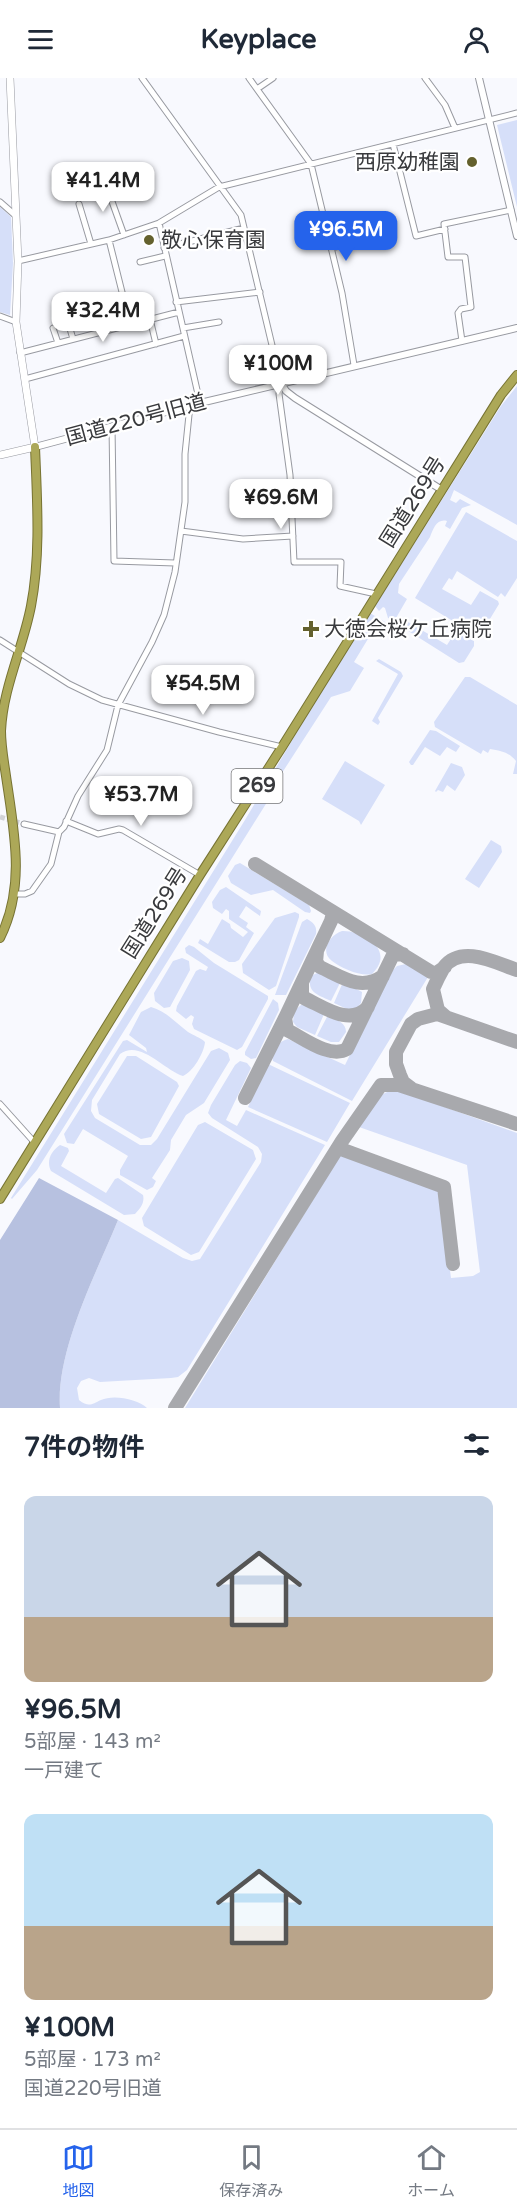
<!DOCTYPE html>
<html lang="ja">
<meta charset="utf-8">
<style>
body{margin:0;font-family:"Varela Round","Noto Sans JP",sans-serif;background:#f2f2f3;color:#1f2937;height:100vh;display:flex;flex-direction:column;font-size:22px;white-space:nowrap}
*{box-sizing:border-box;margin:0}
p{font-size:20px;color:#747a83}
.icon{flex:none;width:33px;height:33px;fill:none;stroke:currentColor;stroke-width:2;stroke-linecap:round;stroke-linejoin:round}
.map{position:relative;height:1330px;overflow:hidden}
.panel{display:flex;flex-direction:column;background:#fff;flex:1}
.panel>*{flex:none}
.price{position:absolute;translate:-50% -51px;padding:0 14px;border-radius:12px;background:#fff;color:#222;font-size:20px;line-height:39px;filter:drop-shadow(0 2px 3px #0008)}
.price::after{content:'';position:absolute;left:50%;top:36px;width:18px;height:14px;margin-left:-9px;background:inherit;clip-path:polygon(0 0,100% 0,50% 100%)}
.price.selected{background:#2563eb;color:#fff}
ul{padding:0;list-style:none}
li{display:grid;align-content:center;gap:12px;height:318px;padding:0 24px}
li span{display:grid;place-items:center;height:186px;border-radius:12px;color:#555}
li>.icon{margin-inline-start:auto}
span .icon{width:108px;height:108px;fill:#fffc;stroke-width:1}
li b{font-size:26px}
h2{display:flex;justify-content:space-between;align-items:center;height:72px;padding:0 24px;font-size:26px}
header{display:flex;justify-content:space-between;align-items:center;height:78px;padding:0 24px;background:#fff;font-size:27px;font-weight:800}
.tab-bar{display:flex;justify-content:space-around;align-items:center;height:84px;border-top:2px solid #e0e1e3;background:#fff;font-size:16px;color:#747a83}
.tab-bar a{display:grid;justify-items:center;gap:3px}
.tab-bar .selected{color:#2563eb}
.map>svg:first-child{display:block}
.green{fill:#d6dff9}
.forest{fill:#b7c1e0}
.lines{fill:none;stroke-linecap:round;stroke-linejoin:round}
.taxiway{stroke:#a8a9ad;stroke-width:14}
.minor-tunnel{stroke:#d2d3d7;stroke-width:5;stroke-dasharray:5 2.5;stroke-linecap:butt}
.minor-casing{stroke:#989aa1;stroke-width:7}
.tertiary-casing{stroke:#989aa1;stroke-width:8}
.secondary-casing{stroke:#989aa1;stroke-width:8}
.trunk-casing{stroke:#777333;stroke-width:10}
.minor{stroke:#fff;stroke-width:5}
.tertiary{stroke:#fff;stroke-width:6}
.secondary{stroke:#fff;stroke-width:7}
.trunk{stroke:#aca858;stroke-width:8}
.poi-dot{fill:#64612e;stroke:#fff;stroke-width:2}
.labels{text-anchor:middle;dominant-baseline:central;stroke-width:4.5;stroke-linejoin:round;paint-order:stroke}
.shield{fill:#fff;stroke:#747577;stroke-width:1.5}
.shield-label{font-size:20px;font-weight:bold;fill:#393a3d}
.poi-label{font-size:21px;fill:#393a3d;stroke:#fff;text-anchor:start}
.street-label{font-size:21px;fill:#393a3d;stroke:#fff}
</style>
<header><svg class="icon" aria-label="menu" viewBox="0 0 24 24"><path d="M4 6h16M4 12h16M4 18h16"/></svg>Keyplace<svg class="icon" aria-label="person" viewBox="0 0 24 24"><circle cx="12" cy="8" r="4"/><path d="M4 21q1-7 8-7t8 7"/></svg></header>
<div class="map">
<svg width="517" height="1330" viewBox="0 0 517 1330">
<rect width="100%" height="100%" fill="#f8f9fe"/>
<path class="green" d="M 517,42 L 517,129 L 497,47 Z
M 0,129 L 11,139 L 13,185 L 10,237 L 0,234 Z
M 517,308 L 517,447 L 454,412 L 450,422 L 456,425 L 460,421 L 471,427 L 462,430 L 450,451 L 445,448 L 447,443 C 437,440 433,451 430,459 L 399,506 L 398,515 L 407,521 L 396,540 L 392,542 L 388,540 L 385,530 L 383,529 L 379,533 L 375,528 L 501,328 Z
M 466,434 L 517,463 L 517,500 L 505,519 L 501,515 L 498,519 L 457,493 L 452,502 L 449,500 L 442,511 L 471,527 L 480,513 L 498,523 L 499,526 L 479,559 L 415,520 Z
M 370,535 L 385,544 L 389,549 L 386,555 L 383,554 L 385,549 L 377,546 L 354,584 L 364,590 L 350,613 L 331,619 L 280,698 L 279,705 L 37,1092 L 12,1121 L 11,1120 L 245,742 L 345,573 Z
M 403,541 L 447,567 L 456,553 L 474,563 L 474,568 L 464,584 L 459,585 L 402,549 L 400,545 Z
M 379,581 L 401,594 L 403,598 L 378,640 L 380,644 L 378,647 L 372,643 L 398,596 L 376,583 Z
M 465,599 L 470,599 L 517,627 L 517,696 L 513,696 L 516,683 C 509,674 501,673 490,671 L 488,675 L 483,672 L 481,676 L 435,649 L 434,644 Z
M 430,652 L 436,653 L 460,668 L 456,674 L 447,669 L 440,678 L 425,669 L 413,687 L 411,687 L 409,684 Z
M 345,683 L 385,707 L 361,747 L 359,743 L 322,721 Z
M 451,685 L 462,689 L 465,697 L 455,713 L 447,707 L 443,714 L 438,712 L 436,714 L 435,713 Z
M 491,762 L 501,768 L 502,774 L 479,810 L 465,801 Z
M 240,785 L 309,827 L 311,833 L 310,835 L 305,834 L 273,812 L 251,817 L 231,805 L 228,798 L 235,787 Z
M 226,809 L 261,833 L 260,838 L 246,828 L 239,839 L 248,845 L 246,849 L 254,855 L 239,882 L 235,884 L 229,884 L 198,865 L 200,861 L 208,866 L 222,841 L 230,846 L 231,850 L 243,859 L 248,854 L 229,841 L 229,833 L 226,831 L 222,836 L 213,830 L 212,824 L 220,812 Z
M 295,834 L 299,836 L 299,839 L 276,908 L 269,912 L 243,895 L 242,886 L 275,840 Z
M 307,841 C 314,845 317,848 316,856 L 286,917 L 275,917 L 302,844 Z
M 342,853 C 364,852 396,873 372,896 C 361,899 341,890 332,883 C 319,873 330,857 342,853 Z
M 189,867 L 194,869 L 214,885 L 268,918 L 268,921 L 242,969 L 237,972 L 194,951 L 192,946 L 194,939 L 191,937 L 186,941 L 176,933 L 177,928 L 196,893 L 200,891 L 206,893 L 208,889 L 186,875 L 185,870 Z
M 182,880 L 189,883 L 190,892 L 170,929 L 164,930 L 155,923 L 154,915 L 173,883 Z
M 406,886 L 428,899 L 352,1023 L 273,983 C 270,974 278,963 288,961 L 345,987 L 390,895 L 397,888 Z
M 321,893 L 341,903 L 331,923 C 319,917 306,915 311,898 Z
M 343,904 L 362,914 L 361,925 L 356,931 L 349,932 L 334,925 Z
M 273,921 L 278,925 L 279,932 L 256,980 L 251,981 L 245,977 L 245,974 Z
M 301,927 L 307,927 L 324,936 L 315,957 L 297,949 L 293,944 L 294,933 Z
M 151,929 C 166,933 176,945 188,954 C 194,958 200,959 205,964 C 204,975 193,994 183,998 C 164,992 140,961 120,976 L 92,1022 L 91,1033 L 95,1040 L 140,1067 L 151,1067 L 157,1061 L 211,973 L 219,970 L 228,975 L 230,982 L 204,1025 L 186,1037 L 171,1062 L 170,1072 L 152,1100 L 156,1103 L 153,1109 L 147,1112 L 120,1097 L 120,1092 L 128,1078 L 83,1051 L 74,1066 L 67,1065 L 64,1056 L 123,963 L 127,962 L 147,974 L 146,970 L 129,957 L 141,934 Z
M 328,937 C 336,942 346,944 346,954 L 339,964 L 331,964 L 317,958 Z
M 127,978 L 136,978 L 177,1004 L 179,1008 L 151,1059 L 141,1061 L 99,1036 L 97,1026 Z
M 240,983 L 247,985 L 251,990 L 226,1042 L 237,1048 L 246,1032 L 325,1067 L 187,1292 L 178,1299 L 171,1300 L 100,1304 L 89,1300 L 81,1303 L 77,1310 L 79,1322 C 89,1330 92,1326 101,1322 C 113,1316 138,1321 147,1330 L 60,1330 C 56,1272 96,1196 118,1142 L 183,1180 L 192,1183 L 200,1181 L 261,1084 L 262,1076 L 258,1069 L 212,1040 L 208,1035 L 211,1027 L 235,987 Z
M 268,986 L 350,1025 L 327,1064 L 248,1029 Z
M 391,1013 L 403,1014 L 517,1055 L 517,1330 L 185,1330 L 341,1076 L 439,1110 L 451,1200 L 473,1198 L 480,1194 L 467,1087 L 359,1049 C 363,1035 376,1016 391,1013 Z
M 205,1044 L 253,1072 L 256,1081 L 199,1174 L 191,1177 L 144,1148 L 142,1140 L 198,1047 Z
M 60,1067 L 68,1070 L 69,1073 L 61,1088 L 106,1115 L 115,1101 L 118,1100 L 143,1117 C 145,1125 140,1131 135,1136 L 124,1137 L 51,1093 C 46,1083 51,1073 60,1067 Z"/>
<path class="forest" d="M 39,1100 L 118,1142 C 96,1196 56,1272 60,1330 L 0,1330 L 0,1162 Z"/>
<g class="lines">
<path class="taxiway" d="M 255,786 L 431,894 L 436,895 L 445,889
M 330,832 L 333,835 L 331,843 L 285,940 L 287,952 C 303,960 330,981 347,971 L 393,877 L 403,876
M 317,873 L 316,884 L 320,889 C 342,899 361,914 383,898
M 302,904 L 302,915 L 304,920 C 324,929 350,949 368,929
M 446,939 L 438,932 L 433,911 C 436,904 440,896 444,889 C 462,866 496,885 517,892
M 411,1010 L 403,1004 L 400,997 L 396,986 L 396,974 L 411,946 L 418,941 L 437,936 L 517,964
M 245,1020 L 285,940
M 338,1070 L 444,1109 L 453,1186
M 175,1330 L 342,1063 L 381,1007 L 399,1007 L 517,1046"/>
<path class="minor-tunnel" d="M 0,739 L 24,746"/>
<g class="minor-casing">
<path id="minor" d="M 142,0 L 241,137 L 281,305 L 279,316 L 290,397 L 294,484 L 341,484 L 340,508 L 376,516
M 249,0 L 311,86 L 342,215 L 354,287
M 425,0 L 445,27 L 455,50
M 257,11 L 273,0
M 393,66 L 416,158 L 445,151
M 105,104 L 124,157
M 0,124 L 16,138
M 79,126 L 91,166
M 159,145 L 200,325
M 109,162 L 123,218
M 164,170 L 244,150
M 331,170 L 363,162
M 18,183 L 109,162 L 159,145 L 219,109 L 517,35
M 140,184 L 165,178
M 176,224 L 260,214
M 100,237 L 103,253
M 0,238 L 16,244
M 150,241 L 156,266
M 53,250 L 58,265
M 183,250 L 219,244
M 73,261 L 68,244 L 81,240
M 462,263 L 458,235 L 461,231 L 471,229 L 465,179 L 448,179 L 444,146 L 511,132
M 20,275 L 179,234
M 25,301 L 184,258
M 112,348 L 114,483 L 175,485
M 181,453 L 243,461 L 293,458
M 0,562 L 69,606 L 102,622 L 219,654 L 282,669
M 66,743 L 98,756 L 119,751 L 123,752 L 200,797
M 24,746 L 59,754
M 15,816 L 25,816 L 32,813 L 51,786 L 59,754 L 64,749 L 78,718 L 107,672 L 118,627 L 152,564 L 164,537 L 175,494 L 185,424 L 185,376 L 190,327
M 0,1026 L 35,1065"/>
</g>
<g class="tertiary-casing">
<path id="tertiary" d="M 479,0 L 517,158
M 281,305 L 286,313 L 295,320 L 442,412
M 35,369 L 200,325 L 517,250"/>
</g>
<g class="secondary-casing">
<path id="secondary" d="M 0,377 L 35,369 L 16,244 L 18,183 L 10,0"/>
</g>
<g class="trunk-casing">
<path id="trunk" d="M 0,860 C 26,808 14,753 6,698 C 4,684 1,668 1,653 C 3,609 23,570 31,528 C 41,476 37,421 35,369
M 0,1121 L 200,797 L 282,669 L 501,317 L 517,297"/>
</g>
<use href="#minor" class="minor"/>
<use href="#tertiary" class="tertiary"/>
<use href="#secondary" class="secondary"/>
<use href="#trunk" class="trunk"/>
</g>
<g class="poi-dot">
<circle cx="472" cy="84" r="6"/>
<circle cx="149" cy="162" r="6"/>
<path d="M308 542h6v6h6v6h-6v6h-6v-6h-6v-6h6z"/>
</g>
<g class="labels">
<rect class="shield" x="231.5" y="691" width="51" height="34" rx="4.5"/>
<g class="shield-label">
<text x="257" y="708">269</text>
</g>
<g class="poi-label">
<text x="460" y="84" text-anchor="end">西原幼稚園</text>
<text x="161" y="162">敬心保育園</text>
<text x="324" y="551">大徳会桜ケ丘病院</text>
</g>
<g class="street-label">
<text transform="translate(136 342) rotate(-15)">国道220号旧道</text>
<text transform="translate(413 424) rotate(-58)">国道269号</text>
<text transform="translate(155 835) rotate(-58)">国道269号</text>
</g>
</g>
</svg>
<b class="price" style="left:103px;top:135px">¥41.4M</b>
<b class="price selected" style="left:346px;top:184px">¥96.5M</b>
<b class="price" style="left:103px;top:265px">¥32.4M</b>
<b class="price" style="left:278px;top:318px">¥100M</b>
<b class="price" style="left:281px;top:452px">¥69.6M</b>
<b class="price" style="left:203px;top:638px">¥54.5M</b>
<b class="price" style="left:141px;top:749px">¥53.7M</b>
</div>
<section class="panel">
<h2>7件の物件<svg class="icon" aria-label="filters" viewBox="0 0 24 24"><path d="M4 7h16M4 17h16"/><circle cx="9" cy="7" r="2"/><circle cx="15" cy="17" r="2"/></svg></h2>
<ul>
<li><span style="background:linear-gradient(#c9d6e8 65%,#b9a48a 0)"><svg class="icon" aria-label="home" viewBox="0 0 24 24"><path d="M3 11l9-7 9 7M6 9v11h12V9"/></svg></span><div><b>¥96.5M</b><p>5部屋 · 143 m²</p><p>一戸建て</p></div></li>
<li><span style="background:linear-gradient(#bfe0f5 60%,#b9a48a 0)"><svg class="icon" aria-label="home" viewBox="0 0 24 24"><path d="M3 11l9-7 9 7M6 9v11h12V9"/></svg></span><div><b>¥100M</b><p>5部屋 · 173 m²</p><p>国道220号旧道</p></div></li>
</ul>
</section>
<nav class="tab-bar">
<a class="selected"><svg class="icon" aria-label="map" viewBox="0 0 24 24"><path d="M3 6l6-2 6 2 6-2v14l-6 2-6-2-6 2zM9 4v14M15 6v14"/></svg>地図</a>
<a><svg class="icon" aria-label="saved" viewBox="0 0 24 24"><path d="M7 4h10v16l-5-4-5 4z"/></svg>保存済み</a>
<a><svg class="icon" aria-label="home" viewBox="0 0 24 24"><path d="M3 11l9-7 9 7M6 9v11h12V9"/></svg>ホーム</a>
</nav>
